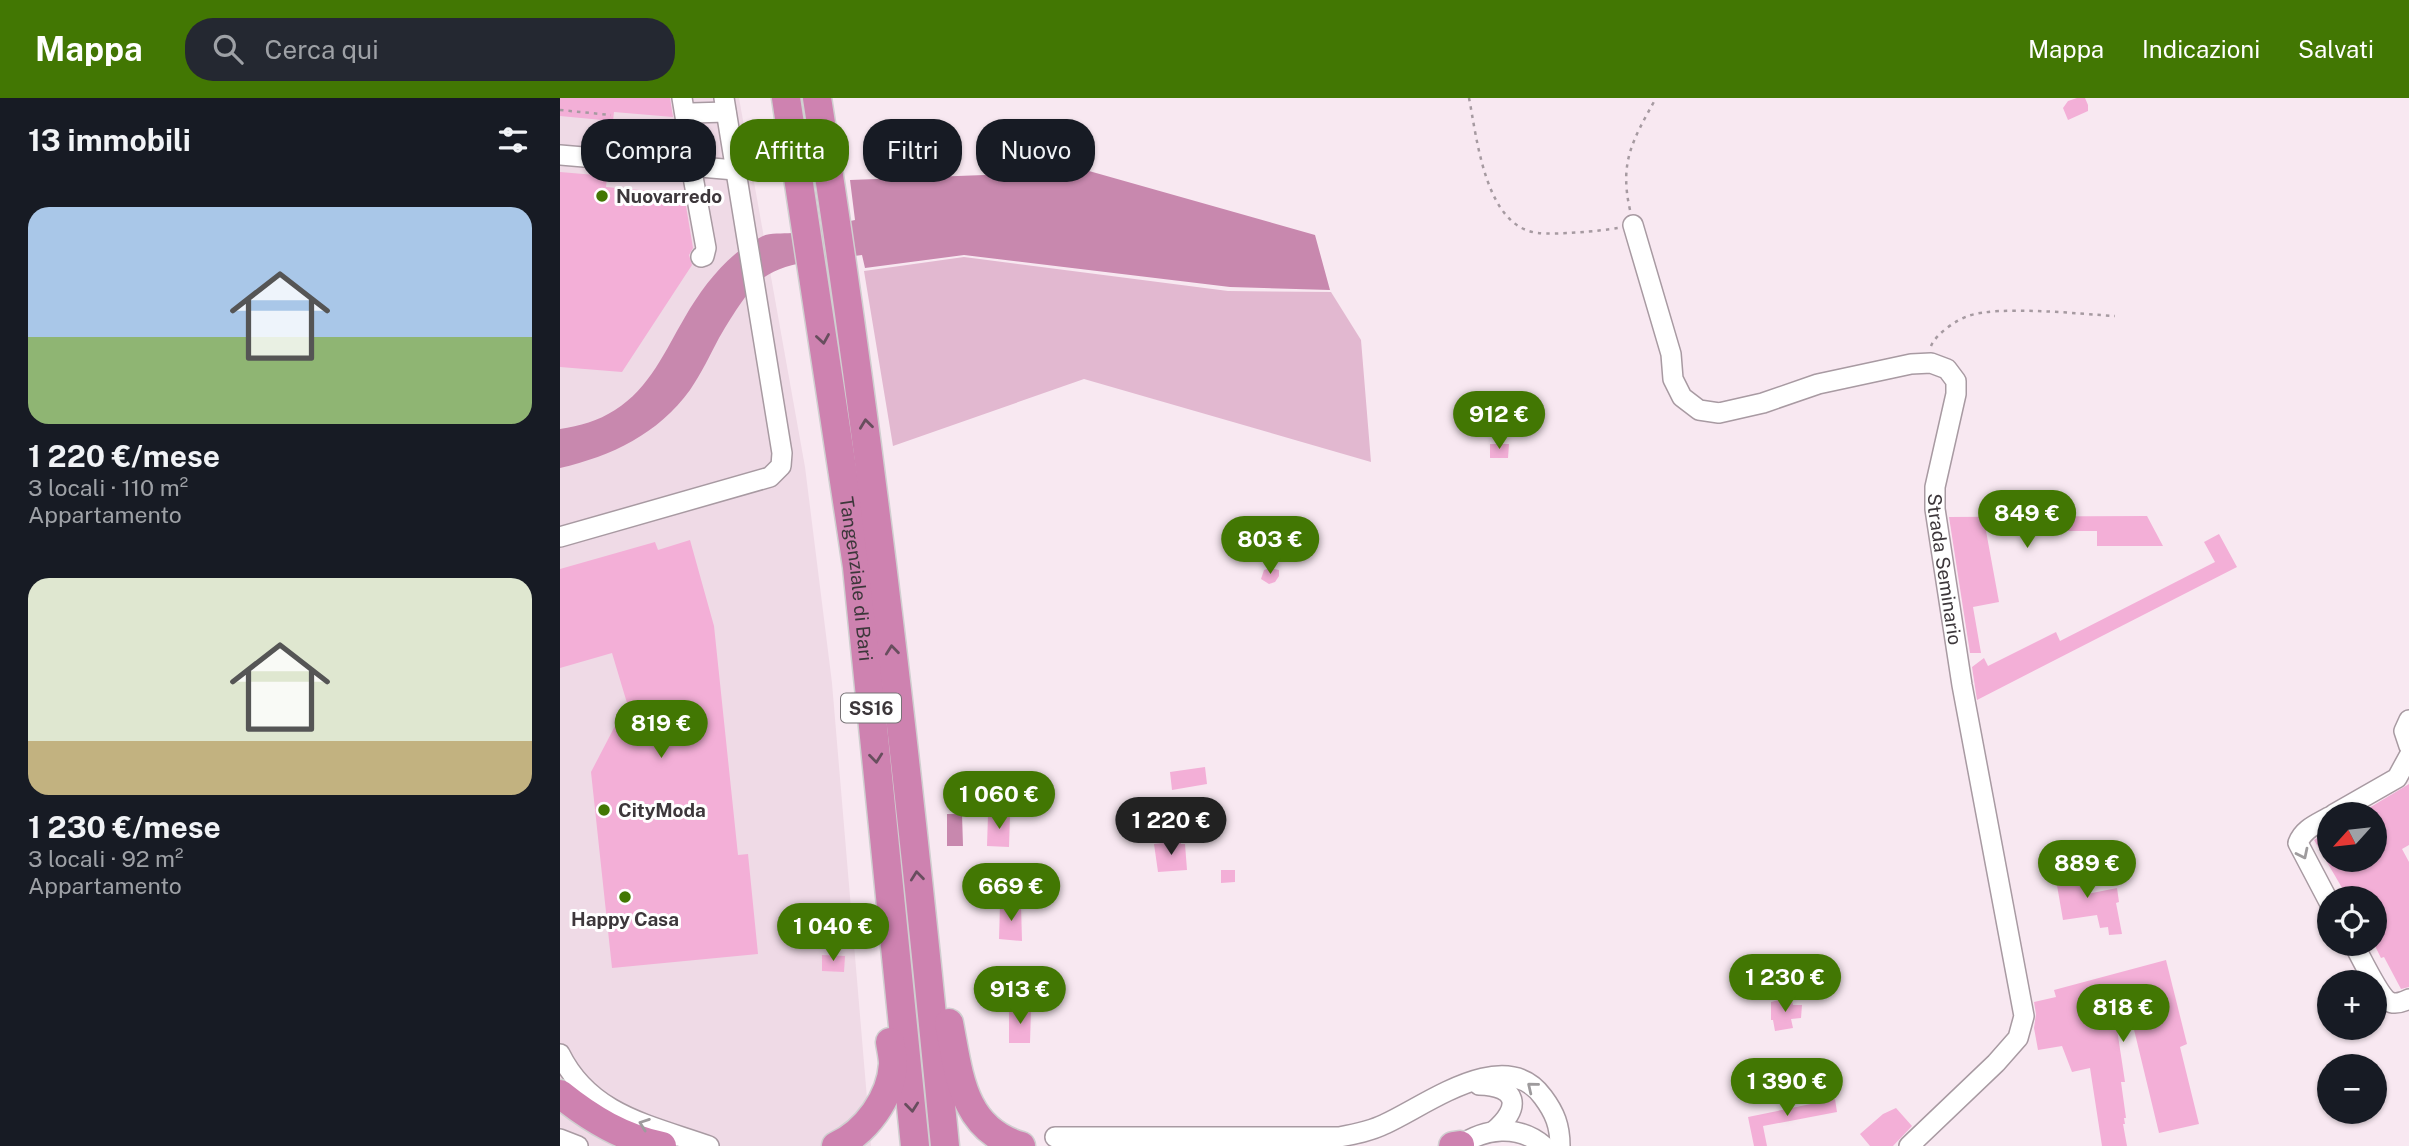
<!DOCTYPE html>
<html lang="it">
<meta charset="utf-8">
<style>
body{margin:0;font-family:"Public Sans",sans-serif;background:#242831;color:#f1f3f6;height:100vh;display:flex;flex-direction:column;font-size:26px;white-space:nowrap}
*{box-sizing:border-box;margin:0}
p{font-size:23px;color:#9ea1a6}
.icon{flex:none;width:38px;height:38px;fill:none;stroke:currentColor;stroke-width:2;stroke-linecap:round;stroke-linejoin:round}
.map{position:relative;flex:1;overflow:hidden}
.side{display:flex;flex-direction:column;background:#171b24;width:560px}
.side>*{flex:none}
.guide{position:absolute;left:21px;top:21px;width:665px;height:63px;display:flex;gap:14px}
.needle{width:46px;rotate:243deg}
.controls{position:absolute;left:1757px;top:704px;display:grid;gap:14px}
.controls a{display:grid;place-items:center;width:70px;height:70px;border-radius:50%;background:#171b24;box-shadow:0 2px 5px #0004;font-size:35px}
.price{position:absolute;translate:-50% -60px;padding:0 16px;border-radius:24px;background:#427703;color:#fff;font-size:23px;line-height:46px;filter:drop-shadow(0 2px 4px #0008)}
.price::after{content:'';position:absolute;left:50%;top:42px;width:21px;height:16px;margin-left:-10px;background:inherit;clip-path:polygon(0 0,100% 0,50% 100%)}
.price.current{background:#222;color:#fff}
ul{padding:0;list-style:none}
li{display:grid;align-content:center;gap:14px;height:371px;padding:0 28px}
li span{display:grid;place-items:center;height:217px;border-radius:21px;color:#555}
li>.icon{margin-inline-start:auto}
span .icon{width:126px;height:126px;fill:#fffc;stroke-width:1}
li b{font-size:30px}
h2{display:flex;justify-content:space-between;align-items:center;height:84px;padding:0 28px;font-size:30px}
.chip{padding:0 24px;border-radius:28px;background:#171b24;box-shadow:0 2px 5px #0004;font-size:24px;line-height:63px}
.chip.current{background:#427703;color:#fff}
header{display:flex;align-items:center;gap:42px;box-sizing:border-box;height:98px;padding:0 35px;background:#427703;color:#fff}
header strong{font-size:33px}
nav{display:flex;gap:38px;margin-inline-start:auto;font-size:24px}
.search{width:490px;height:63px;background:#242831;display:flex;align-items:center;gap:18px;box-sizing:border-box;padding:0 24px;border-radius:28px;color:#9ea1a6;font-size:26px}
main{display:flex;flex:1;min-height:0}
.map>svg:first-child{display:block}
.built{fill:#efdae6}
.green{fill:#e2b8d0}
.water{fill:#c888ae}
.building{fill:#f3afd7}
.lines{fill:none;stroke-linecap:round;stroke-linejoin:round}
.minor-casing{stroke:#a89aa2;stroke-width:22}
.highway-casing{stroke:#d0cfd0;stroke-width:31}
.path{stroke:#a69aa1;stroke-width:2.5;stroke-dasharray:3.5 5;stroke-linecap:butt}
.minor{stroke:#fff;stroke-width:19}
.highway{stroke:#ce82b0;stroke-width:28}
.oneway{stroke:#684e5e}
.oneway2{stroke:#9e9b9d}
.poi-dot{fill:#427703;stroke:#fff;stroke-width:2.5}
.labels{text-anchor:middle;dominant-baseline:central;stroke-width:6;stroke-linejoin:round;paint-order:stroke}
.shield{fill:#fff;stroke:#777376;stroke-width:2}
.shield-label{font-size:18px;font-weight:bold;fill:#3d373b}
.poi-label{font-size:19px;font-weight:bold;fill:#3d373b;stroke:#fff;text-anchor:start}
.street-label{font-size:19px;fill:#3d373b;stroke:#fff}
</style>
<header>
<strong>Mappa</strong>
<div class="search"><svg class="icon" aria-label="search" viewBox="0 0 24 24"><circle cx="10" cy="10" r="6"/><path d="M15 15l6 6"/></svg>Cerca qui</div>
<nav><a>Mappa</a><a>Indicazioni</a><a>Salvati</a></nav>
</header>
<main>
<section class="side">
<h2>13 immobili<svg class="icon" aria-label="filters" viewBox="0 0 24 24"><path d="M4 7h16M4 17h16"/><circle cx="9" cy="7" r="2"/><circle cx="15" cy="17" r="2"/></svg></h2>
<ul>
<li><span style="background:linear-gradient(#a9c7e8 60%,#8fb573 0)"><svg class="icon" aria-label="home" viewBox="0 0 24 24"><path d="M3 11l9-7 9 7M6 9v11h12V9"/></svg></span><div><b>1 220 €/mese</b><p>3 locali · 110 m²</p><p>Appartamento</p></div></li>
<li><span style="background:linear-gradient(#dfe7d0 75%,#c2b280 0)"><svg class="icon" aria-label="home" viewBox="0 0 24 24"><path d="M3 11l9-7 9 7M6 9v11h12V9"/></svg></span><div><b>1 230 €/mese</b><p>3 locali · 92 m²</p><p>Appartamento</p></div></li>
</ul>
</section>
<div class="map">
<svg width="1849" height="1048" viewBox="0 0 1849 1048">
<rect width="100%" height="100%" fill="#f8e8f1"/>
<path class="built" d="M 0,0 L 179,0 L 245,369 L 272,585 L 311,1048 L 0,1048 Z"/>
<path class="green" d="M 404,159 L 668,193 L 771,194 L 801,242 L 811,364 L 524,281 L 333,348 L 304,173 Z"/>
<path class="water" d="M 529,73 L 755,137 L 770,192 L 670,189 L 404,157 L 305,170 L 302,157 C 271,162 230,161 203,180 C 188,191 169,223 159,240 C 150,257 141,276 130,292 C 98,336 52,358 0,370 L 0,331 C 20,328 38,323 55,312 C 90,290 105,253 125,219 C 143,188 168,155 201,139 C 210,134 222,136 232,135 C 254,131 274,126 295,122 L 290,82 Z
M 387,716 L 402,716 L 403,748 L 387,748 Z"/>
<path class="building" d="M 0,0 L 110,0 L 113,19 L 54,14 L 53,23 L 0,18 Z
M 1517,0 L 1525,0 L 1528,7 L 1528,13 L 1508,22 L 1503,10 L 1508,3 Z
M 0,74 L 47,78 L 46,89 L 124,96 L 133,150 L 129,157 L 132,167 L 62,274 L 0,269 Z
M 930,346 L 949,346 L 948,360 L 930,360 Z
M 1587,418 L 1603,448 L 1537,448 L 1537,433 L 1426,433 L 1439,504 L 1413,509 L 1421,555 L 1410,555 L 1389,419 Z
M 1659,436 L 1677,469 L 1417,602 L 1412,569 L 1424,560 L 1428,568 L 1496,534 L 1500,543 L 1655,464 L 1644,444 Z
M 130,442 L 154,528 L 178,757 L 188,756 L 198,856 L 52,870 L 31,674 L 67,605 L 52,555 L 0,570 L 0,471 L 95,444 L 98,452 Z
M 710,470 L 719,472 L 719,478 L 715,484 L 709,486 L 701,481 L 704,472 Z
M 645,669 L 647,686 L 612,692 L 610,674 Z
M 1849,686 L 1849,747 L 1842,751 L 1849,764 L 1849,889 L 1841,891 L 1824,859 L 1821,860 L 1815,848 L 1815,800 L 1788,800 L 1754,742 L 1769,733 L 1769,761 L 1815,761 L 1815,716 L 1799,716 Z
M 428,717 L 450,717 L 449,749 L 427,748 Z
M 621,743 L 621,746 L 625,746 L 627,772 L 598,774 L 594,746 Z
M 1516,766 L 1519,784 L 1524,783 L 1527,796 L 1557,790 L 1559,804 L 1556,805 L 1562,836 L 1549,837 L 1548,829 L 1540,830 L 1537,817 L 1503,822 L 1494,770 Z
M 661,772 L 675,772 L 675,784 L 661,785 Z
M 440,807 L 461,807 L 462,843 L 439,841 Z
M 262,857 L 285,858 L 284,874 L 262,873 Z
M 1606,862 L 1627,946 L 1620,949 L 1639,1026 L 1599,1035 L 1570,915 L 1555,918 L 1565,984 L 1561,984 L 1566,1020 L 1564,1020 L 1565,1026 L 1563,1026 L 1567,1048 L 1542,1048 L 1530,970 L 1512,974 L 1502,948 L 1478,952 L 1474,930 L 1476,916 L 1474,904 L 1496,899 L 1494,892 Z
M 1231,899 L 1233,907 L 1242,907 L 1241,920 L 1231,921 L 1233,930 L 1215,933 L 1213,922 L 1211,922 L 1211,904 Z
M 449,912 L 471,912 L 470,945 L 449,945 Z
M 1275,1001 L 1277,1014 L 1203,1028 L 1207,1048 L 1194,1048 L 1188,1019 Z
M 1336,1010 L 1352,1028 L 1333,1048 L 1310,1048 L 1300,1036 L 1323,1016 Z"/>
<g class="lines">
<g class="minor-casing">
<g id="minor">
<path d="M 122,0 L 128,36"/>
<path d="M 132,15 L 166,14"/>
<path d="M 0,57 L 175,72"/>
<path d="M 131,68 L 146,150 L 144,158 L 141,159"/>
<path id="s1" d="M 1073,127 L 1111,256 L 1113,281 L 1122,299 L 1139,312 L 1159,315 L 1203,305 L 1258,286 L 1351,266 L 1371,265 L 1387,271 L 1396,283 L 1396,296 L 1375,389 L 1375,411 L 1402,587 L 1464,918 L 1458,940 L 1436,965 L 1349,1048"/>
<path d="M 0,439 L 210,379 L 221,368 L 222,355 L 164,0"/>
<path d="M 1849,622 L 1844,633 L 1849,648"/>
<path d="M 1774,716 L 1837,680 L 1849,658"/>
<path d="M 1769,719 C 1757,726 1743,731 1738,745 L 1769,804"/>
<path d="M 1793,845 C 1800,857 1818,896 1828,903 C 1834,907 1843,904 1849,901"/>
<path d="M 0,956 C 30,1017 90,1027 149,1048"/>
<path d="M 919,987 C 958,988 962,1009 934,1033"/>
<path d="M 495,1039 L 779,1039 C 795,1036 811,1033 825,1026 C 867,1007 945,946 983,999 C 995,1015 1000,1028 1000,1048"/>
<path d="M 0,1041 L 18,1048"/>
<path d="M 899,1048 C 925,1030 958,1026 984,1048"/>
</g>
</g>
<g class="highway-casing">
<g id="highway">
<path id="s2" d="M 226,0 L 297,469 L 355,1048"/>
<path d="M 257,0 C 312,348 351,698 385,1048"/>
<path d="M 389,925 C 399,976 402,1031 461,1048"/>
<path d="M 0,996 C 31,1021 63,1040 102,1048"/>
<path d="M 276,1048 C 306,1034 331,1000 333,966 C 333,959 331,951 330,944"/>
<path d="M 893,1048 L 900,1047"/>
</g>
</g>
<path class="path" d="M 909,0 C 917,40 925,129 978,135 C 995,137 1040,133 1058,130
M 0,12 L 51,17
M 1070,112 C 1059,63 1073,42 1096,0
M 1371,248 C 1376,236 1396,222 1408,218 C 1440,207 1519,216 1555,218"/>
<use href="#minor" class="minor"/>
<use href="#highway" class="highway"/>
</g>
<defs><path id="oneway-chevron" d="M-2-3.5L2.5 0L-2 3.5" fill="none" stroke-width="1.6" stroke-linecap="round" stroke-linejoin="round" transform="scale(1.75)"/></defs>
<g class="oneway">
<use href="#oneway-chevron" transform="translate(263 241) rotate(81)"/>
<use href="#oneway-chevron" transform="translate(306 326) rotate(-97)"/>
<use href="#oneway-chevron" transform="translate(332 552) rotate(-96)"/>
<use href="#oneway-chevron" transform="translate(316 660) rotate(84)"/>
<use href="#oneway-chevron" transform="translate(357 778) rotate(-96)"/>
<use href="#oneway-chevron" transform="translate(352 1009) rotate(84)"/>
</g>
<g class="oneway2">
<use href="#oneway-chevron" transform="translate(1743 756) rotate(64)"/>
<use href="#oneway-chevron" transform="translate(972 989) rotate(-141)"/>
<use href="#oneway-chevron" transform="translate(84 1026) rotate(-160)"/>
</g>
<g class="poi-dot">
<circle cx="42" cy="98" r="7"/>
<circle cx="44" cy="712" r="7"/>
<circle cx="65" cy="799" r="7"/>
</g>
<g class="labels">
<rect class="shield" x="281" y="595.5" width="60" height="29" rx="5"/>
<g class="shield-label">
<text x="311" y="610">SS16</text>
</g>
<g class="poi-label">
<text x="56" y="98">Nuovarredo</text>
<text x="58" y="712">CityModa</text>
<text x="65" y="821" text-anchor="middle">Happy Casa</text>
</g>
<g class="street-label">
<text stroke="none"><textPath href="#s1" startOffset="663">Strada Seminario</textPath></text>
<text stroke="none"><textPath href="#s2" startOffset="486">Tangenziale di Bari</textPath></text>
</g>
</g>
</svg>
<div class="controls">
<a><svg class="needle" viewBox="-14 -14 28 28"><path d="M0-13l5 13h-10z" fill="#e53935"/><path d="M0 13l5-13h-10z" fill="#9ea1a6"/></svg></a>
<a><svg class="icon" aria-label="locate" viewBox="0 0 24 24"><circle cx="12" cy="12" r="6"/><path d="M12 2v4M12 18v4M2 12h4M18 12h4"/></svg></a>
<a>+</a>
<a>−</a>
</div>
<b class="price" style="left:939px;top:353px">912 €</b>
<b class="price" style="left:1467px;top:452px">849 €</b>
<b class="price" style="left:710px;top:478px">803 €</b>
<b class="price" style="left:101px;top:662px">819 €</b>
<b class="price" style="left:439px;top:733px">1 060 €</b>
<b class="price current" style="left:611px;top:759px">1 220 €</b>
<b class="price" style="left:1527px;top:802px">889 €</b>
<b class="price" style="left:451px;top:825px">669 €</b>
<b class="price" style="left:273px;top:865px">1 040 €</b>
<b class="price" style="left:1225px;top:916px">1 230 €</b>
<b class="price" style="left:460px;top:928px">913 €</b>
<b class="price" style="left:1563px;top:946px">818 €</b>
<b class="price" style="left:1227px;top:1020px">1 390 €</b>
<div class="guide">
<a class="chip">Compra</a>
<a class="chip current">Affitta</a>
<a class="chip">Filtri</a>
<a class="chip">Nuovo</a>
</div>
</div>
</main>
